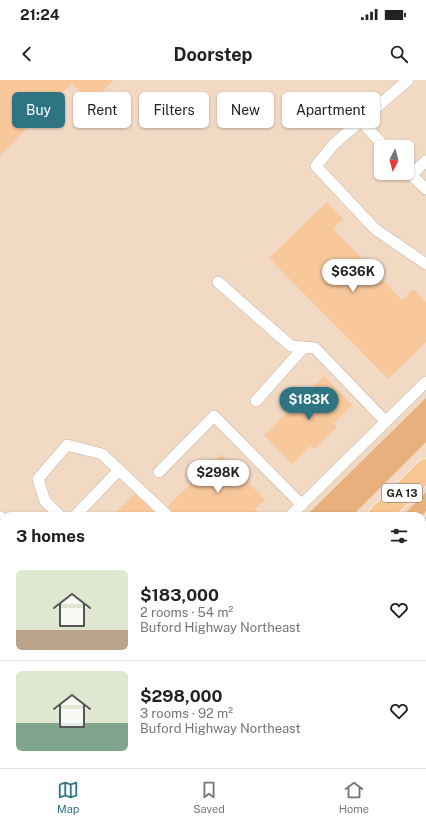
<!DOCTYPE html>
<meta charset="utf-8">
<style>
body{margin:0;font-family:"Public Sans",sans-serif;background:#f6f6f6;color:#222;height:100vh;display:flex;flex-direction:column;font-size:15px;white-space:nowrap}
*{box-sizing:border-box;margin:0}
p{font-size:13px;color:#767676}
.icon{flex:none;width:22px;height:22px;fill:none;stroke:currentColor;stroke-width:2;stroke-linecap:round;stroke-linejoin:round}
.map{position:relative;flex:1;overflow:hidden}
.panel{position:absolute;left:0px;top:432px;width:426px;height:256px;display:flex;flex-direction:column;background:#fff;border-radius:12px 12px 0 0;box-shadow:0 1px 3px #0004}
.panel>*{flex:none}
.top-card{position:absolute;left:12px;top:12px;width:402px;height:36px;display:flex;gap:8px}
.needle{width:26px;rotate:186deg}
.controls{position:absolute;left:374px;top:60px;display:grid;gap:8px}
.controls a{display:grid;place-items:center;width:40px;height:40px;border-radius:6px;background:#fff;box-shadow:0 1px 3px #0004;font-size:20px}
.price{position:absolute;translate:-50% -34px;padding:0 9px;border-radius:14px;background:#fff;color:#222;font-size:13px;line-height:26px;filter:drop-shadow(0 1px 2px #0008)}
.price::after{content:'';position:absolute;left:50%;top:24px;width:12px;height:9px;margin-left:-6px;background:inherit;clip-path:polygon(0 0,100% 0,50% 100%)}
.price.current{background:#2f7483;color:#fff}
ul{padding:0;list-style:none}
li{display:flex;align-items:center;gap:12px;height:100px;padding:0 16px}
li+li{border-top:1px solid #e0e0e0}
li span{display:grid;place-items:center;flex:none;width:112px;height:80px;border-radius:6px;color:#555}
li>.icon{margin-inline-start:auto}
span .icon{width:48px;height:48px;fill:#fffc;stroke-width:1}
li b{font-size:17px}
h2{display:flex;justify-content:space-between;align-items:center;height:48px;padding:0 16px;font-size:17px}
.tag{padding:0 14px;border-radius:6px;background:#fff;box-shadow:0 1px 3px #0004;font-size:14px;line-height:36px}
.tag.current{background:#2f7483;color:#fff}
.status{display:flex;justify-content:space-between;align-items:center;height:28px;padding:0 20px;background:#fff;direction:ltr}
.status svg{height:11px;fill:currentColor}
header{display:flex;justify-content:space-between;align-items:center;height:52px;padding:0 16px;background:#fff;font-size:18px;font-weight:700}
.tab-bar{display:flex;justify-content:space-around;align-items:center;height:56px;border-top:1px solid #e0e0e0;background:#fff;font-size:11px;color:#767676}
.tab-bar a{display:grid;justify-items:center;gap:2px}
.tab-bar .current{color:#2f7483}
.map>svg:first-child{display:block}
.built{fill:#f1d9c4;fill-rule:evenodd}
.green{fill:#e7b07c}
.building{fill:#f8c79a}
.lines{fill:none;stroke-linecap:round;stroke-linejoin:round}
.service-casing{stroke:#c5b3a3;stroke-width:12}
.primary-casing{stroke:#fff;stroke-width:23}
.service{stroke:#fff;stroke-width:11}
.primary{stroke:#f8c691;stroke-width:22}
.labels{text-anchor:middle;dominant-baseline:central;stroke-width:4;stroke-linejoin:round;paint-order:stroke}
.shield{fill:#fff;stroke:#6b6662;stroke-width:1}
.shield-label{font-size:11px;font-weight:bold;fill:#2b241e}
</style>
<div class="status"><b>21:24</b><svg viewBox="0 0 49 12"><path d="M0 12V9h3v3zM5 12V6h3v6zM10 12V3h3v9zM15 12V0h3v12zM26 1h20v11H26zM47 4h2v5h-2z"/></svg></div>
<header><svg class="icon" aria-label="back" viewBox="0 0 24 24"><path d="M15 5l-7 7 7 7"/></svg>Doorstep<svg class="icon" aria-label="search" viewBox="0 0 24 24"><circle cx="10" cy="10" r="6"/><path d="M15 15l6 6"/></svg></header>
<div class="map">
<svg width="426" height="688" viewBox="0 0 426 688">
<rect width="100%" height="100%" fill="#f9e7d6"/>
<path class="built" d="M 0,0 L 426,0 L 426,688 L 0,688 ZM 381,67 L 407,67 L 407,93 L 381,93 ZM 4,436 L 422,436 L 422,684 L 4,684 Z"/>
<path class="green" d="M 426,318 L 426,362 L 352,436 L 306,436 Z
M 426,412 L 426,431 L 421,436 L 402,436 Z
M 14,684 L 101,684 L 97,688 L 9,688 Z"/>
<path class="building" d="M 0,0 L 114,0 L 91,23 L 72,3 L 0,75 Z
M 327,122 L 343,139 L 333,149 L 402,220 L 413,209 L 426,222 L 426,262 L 388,299 L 269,178 Z
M 324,296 L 352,325 L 333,344 L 337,347 L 314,369 L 311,366 L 292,384 L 264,355 Z
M 221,374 L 265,420 L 255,429 L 261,436 L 175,436 L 168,426 Z
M 135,414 L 158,436 L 113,436 Z"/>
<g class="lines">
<g class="service-casing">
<path id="service" d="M 408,0 L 334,64 L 316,86 L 375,149 L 426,184
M 361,41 L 385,67
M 426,81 L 411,95 L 426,109
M 218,202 L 291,266 L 315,268 L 386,342
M 256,321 L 304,267
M 159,392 L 214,336 L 302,425
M 60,436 L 45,421 L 38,399 L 67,365 L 102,374 L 168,436
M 75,436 L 119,390
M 290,436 L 426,302
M 0,437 L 4,441
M 0,566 L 4,570
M 422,626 L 426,622
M 358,688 L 361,684"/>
</g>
<g class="primary-casing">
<path id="primary" d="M 379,436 L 426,390
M 422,452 L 426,448
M 122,688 L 126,684
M 184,688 L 188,684"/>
</g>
<use href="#service" class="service"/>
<use href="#primary" class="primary"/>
</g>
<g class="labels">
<rect class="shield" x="382" y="404" width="40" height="18" rx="3"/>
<g class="shield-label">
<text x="402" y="413">GA 13</text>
</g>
</g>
</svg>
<div class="controls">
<a><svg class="needle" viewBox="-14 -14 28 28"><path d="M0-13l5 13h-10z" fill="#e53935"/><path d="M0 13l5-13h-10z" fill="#767676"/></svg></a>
</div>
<b class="price" style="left:353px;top:213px">$636K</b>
<b class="price current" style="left:309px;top:341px">$183K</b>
<b class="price" style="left:218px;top:414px">$298K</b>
<div class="top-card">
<a class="tag current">Buy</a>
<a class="tag">Rent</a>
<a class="tag">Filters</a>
<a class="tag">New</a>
<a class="tag">Apartment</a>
</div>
<section class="panel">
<h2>3 homes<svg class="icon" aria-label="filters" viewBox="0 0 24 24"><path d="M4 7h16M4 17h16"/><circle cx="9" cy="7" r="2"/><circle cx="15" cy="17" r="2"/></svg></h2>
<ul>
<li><span style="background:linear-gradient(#dfe7d0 75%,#b9a48a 0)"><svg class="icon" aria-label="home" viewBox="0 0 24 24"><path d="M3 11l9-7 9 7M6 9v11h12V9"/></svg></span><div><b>$183,000</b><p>2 rooms · 54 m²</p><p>Buford Highway Northeast</p></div><svg class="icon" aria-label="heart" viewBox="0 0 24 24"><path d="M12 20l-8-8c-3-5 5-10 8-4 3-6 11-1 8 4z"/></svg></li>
<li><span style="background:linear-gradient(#dfe7d0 65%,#7fa58c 0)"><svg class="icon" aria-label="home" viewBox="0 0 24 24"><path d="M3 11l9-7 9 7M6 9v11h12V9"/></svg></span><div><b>$298,000</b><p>3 rooms · 92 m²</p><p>Buford Highway Northeast</p></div><svg class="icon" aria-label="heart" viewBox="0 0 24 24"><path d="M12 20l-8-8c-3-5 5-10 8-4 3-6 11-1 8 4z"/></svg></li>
</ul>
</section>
</div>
<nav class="tab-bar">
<a class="current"><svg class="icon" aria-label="map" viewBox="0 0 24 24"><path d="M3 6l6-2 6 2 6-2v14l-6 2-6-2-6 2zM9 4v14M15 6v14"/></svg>Map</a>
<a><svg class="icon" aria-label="saved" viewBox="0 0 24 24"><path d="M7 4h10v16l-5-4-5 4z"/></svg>Saved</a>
<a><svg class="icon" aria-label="home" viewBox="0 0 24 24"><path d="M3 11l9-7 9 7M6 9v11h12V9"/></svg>Home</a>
</nav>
